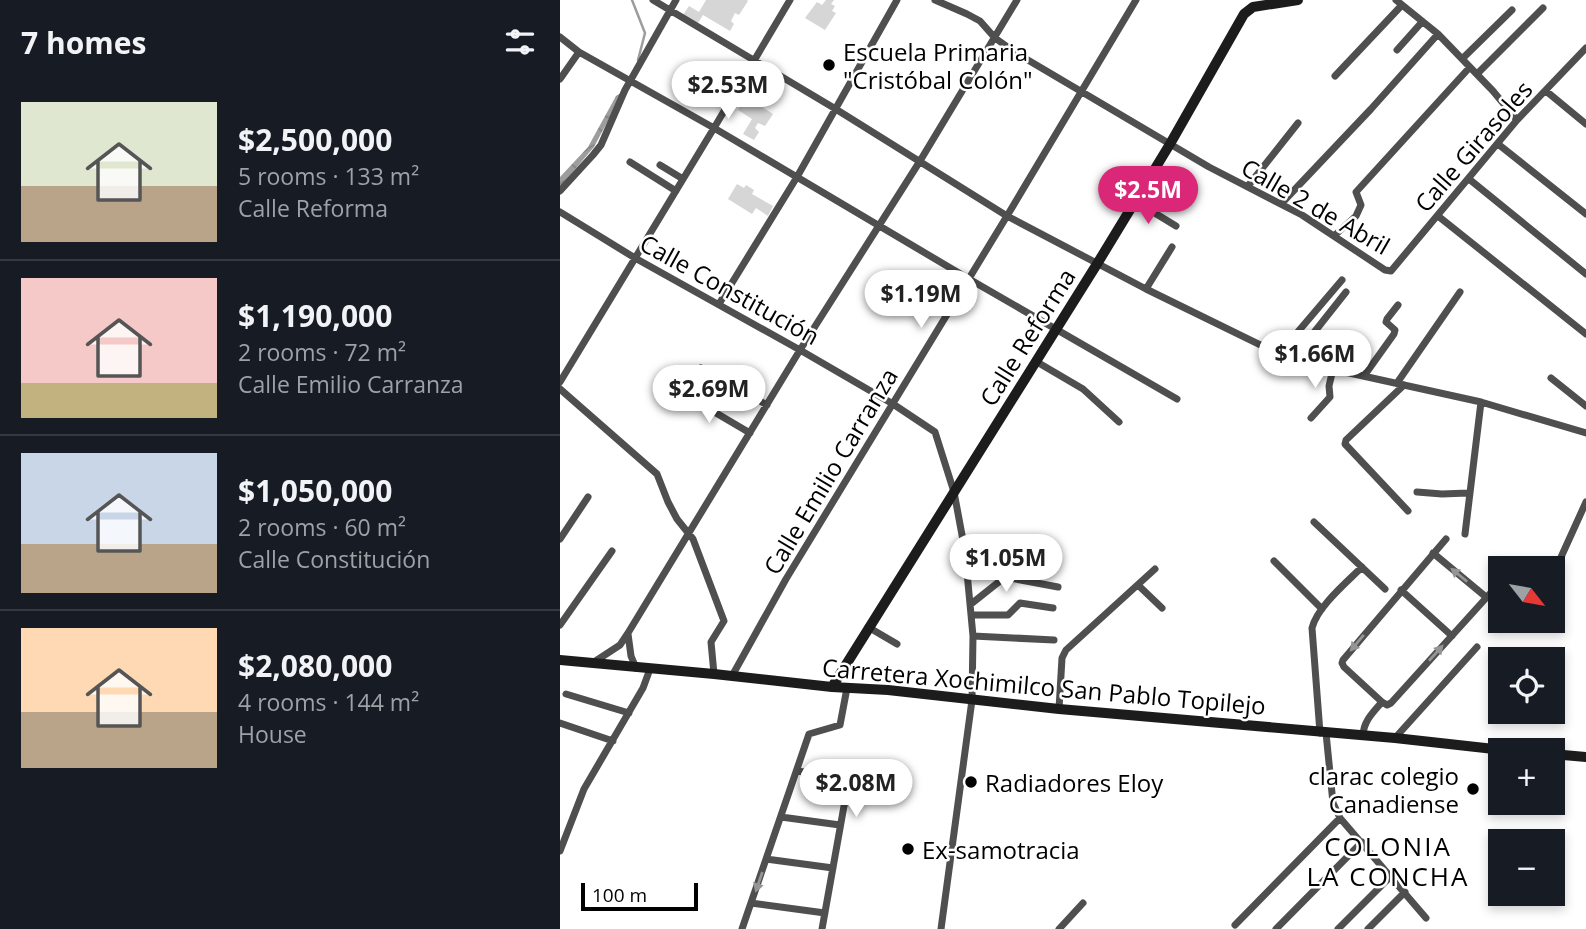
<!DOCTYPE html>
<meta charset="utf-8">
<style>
body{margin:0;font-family:"Open Sans",sans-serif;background:#242831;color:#f1f3f6;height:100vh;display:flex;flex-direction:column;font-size:26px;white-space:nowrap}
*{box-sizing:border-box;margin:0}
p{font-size:23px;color:#9ea1a6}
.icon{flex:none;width:38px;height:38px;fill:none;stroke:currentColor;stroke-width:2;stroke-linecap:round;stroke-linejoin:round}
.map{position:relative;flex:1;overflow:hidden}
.panel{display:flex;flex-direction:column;background:#171b24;width:560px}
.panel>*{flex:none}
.needle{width:46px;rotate:121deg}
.fabs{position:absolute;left:928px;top:556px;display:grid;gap:14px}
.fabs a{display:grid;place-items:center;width:77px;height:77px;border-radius:0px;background:#171b24;box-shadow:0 4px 10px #0003;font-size:35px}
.scale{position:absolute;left:21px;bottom:18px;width:117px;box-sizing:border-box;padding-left:7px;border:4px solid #000;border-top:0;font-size:19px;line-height:24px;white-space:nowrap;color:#000;-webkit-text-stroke:5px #fff;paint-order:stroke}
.price{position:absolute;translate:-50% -60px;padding:0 16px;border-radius:24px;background:#fff;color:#222;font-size:23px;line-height:46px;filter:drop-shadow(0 2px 4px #0008)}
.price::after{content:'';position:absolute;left:50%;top:42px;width:21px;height:16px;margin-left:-10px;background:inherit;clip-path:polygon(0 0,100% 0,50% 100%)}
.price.current{background:#db2777;color:#fff}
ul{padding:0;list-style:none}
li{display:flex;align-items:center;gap:21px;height:175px;padding:0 21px}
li+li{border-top:2px solid #363941}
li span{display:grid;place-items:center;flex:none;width:196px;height:140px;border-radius:0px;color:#555}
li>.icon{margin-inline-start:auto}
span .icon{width:84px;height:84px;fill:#fffc;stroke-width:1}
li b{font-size:30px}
h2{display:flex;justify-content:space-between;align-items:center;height:84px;padding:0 21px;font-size:30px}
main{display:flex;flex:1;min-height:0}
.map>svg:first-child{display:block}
.grass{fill:#d6d6d6}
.water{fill:url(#water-waves)}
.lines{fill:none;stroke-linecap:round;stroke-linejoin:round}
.stream{stroke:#9d9d9d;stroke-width:2.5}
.street{stroke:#4f4f4f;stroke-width:7}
.secondary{stroke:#1c1c1c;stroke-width:10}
.oneway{fill:#959595}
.poi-dot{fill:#000;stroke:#fff;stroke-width:2.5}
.labels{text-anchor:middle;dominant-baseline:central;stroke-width:5;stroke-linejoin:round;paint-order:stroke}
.poi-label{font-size:24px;fill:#000;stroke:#fff;text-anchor:start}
.street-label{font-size:24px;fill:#000;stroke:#fff}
.neighbourhood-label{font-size:26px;letter-spacing:2px;fill:#000;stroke:#fff}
</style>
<main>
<section class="panel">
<h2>7 homes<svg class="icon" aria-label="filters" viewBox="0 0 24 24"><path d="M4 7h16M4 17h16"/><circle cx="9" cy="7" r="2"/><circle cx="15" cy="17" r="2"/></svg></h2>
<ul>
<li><span style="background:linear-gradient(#dfe7d0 60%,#b9a48a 0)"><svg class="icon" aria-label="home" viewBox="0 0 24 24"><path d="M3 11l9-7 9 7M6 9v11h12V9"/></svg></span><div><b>$2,500,000</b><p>5 rooms · 133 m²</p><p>Calle Reforma</p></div></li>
<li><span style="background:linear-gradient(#f6c9c9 75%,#c2b280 0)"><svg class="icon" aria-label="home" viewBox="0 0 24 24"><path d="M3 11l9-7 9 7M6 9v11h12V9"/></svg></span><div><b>$1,190,000</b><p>2 rooms · 72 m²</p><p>Calle Emilio Carranza</p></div></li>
<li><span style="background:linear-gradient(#c9d6e8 65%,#b9a48a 0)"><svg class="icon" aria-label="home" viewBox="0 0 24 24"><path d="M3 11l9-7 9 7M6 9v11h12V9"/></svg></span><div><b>$1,050,000</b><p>2 rooms · 60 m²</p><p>Calle Constitución</p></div></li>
<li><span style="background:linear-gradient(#ffd9b3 60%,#b9a48a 0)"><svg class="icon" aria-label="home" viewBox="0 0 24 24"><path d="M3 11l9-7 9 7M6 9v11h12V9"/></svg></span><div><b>$2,080,000</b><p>4 rooms · 144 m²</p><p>House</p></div></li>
</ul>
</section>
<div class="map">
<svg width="1026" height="929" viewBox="0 0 1026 929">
<defs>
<pattern id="water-waves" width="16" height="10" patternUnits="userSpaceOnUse" patternTransform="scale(1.75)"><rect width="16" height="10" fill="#9d9d9d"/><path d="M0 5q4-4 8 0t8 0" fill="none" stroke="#858585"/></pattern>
</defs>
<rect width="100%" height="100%" fill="#fff"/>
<path class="grass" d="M 146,0 L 187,0 L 188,1 L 179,15 L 175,13 L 171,21 L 174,24 L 170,31 L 143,15 L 138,23 L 123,15 L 129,6 L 139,12 Z
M 266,0 L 274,0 L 271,4 L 275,6 L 272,11 L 276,13 L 265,30 L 245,18 L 257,2 L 262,5 Z
M 186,97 L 213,114 L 205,126 L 198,123 L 195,128 L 199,132 L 194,140 L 183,134 L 192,119 L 178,110 Z
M 177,184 L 184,188 L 186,185 L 194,190 L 192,194 L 213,206 L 208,216 L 196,208 L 192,214 L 168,199 Z"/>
<path class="water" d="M 61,93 L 60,98 L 34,147 L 0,187 L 0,177 L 28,147 L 56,96 Z"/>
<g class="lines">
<path class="stream" d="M 72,0 L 85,33 L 78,60"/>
<path class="street" d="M 93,0 L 274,108 L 447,216 L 586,289 L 719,354 L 744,363 L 921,402 L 1026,433
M 375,0 L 407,14 L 420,21 L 435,38 L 456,53 L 649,167 L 742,215 L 825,270 L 831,271 L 957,120 L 1026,48
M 836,0 L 878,34 L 933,91 L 957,120
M 0,37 L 19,52 L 154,128 L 409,279 L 617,399
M 837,50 L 862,22
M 902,59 L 952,10
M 917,74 L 983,8
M 775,76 L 842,5
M 0,79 L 19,52
M 986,91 L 1026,124
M 938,144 L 1026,214
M 70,162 L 116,191
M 100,165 L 123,179
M 909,179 L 1026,274
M 688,186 L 738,123
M 0,191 L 33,155 L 41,145 L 65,90 L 116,0
M 575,201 L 616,226
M 721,204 L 811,109 L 878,34
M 0,212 L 75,258 L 240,350 L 333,404 L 375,432 L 394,492 L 405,551 L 413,636 L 412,700 L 381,929
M 878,216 L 1026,334
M 775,235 L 796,216 L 801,205 L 796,192 L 910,67
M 586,289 L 612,247
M 159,304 L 237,177 L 337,0
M 719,354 L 782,280
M 733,359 L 786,292
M 477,362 L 523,389 L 559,422
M 141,368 L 207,405
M 804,376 L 834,334 L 835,330 L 826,322 L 827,319 L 838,305
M 991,378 L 1026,406
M 0,382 L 154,128 L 230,0
M 837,383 L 900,292
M 844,385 L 786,440 L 785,444 L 848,511
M 0,389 L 97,474 L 108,502 L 117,519 L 133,539 L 164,621 L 151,642 L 154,674
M 122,393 L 190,433
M 751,418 L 770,397 L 769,386 L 773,369
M 857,492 L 882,494 L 908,493
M 754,522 L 825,589
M 905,534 L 921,402
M 0,539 L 28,497
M 886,539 L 783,660 L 782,663 L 784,667 L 822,702 L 827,705 L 831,703 L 936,587
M 873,553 L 926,597
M 714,561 L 762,609
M 445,577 L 498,587
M 992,577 L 1026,502
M 578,585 L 602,608
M 841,590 L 892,636
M 411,604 L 445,577 L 460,561
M 411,615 L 448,615 L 460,603 L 493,608
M 0,625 L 52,551
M 308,627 L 337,644
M 68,634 L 71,656 L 76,668
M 413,636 L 494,640
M 34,662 L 60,645 L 68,633 L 240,350 L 360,161 L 457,0
M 172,676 L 226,579 L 447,216 L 576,0
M 6,694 L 69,713
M 499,709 L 502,658 L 506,650 L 595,569
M 0,723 L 53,741
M 760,733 L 752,628 C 757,607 786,583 802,567
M 766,733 L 773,803 L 780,818 L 866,918
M 803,736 C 803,722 813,712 822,702
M 835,738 L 917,647
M 237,771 L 289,778 L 262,929
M 221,817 L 280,825
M 0,851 L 24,789 L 83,688 L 90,669
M 206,859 L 273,868
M 191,903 L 265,913
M 675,925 L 780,818
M 182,929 L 249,734 L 280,725 L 287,688
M 499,929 L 523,903
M 716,929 L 802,842
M 778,929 L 831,876
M 808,929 L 845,892"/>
<path class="secondary" d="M 693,7 L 738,0
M 0,660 L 154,674 L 272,687 L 328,690 L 499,709 L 835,738 L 952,751
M 272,687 L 537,264 L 610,144 L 684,14 L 693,7
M 992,754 L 1026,757"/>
</g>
<defs><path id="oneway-solid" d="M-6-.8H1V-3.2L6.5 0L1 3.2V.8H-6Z" transform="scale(1.75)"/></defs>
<g class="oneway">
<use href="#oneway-solid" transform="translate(899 575) rotate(-141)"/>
<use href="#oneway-solid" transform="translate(797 643) rotate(130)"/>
<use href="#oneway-solid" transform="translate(876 653) rotate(-48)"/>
<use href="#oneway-solid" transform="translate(199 882) rotate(109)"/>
</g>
<g class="poi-dot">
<circle cx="269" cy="65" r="7"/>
<circle cx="411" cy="782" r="7"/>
<circle cx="913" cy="789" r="7"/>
<circle cx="348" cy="849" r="7"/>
</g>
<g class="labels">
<g class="poi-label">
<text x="283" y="51">Escuela Primaria<tspan x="283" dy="28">"Cristóbal Colón"</tspan></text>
<text x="899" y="775" text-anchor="end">clarac colegio<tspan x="899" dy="28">Canadiense</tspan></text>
<text x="425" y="782">Radiadores Eloy</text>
<text x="362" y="849">Ex-samotracia</text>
</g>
<g class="street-label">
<text transform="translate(913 146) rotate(-49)">Calle Girasoles</text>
<text transform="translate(756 206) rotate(30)">Calle 2 de Abril</text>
<text transform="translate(170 289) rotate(29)">Calle Constitución</text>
<text transform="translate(467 337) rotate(-58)">Calle Reforma</text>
<text transform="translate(270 471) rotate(-59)">Calle Emilio Carranza</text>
<text transform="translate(484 686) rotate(5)">Carretera Xochimilco San Pablo Topilejo</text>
</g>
<g class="neighbourhood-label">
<text x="828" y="846">COLONIA<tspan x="828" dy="30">LA CONCHA</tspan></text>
</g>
</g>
</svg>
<div class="fabs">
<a><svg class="needle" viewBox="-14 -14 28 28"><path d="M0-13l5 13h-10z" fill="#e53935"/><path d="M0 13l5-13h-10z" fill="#9ea1a6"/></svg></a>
<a><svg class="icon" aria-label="locate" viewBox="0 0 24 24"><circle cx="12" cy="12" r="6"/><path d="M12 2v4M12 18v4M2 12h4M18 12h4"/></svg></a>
<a>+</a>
<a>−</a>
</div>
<div class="scale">100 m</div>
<b class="price" style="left:168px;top:121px">$2.53M</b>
<b class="price current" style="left:588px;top:226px">$2.5M</b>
<b class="price" style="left:361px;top:330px">$1.19M</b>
<b class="price" style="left:755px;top:390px">$1.66M</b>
<b class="price" style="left:149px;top:425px">$2.69M</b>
<b class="price" style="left:446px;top:594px">$1.05M</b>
<b class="price" style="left:296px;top:819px">$2.08M</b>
</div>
</main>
